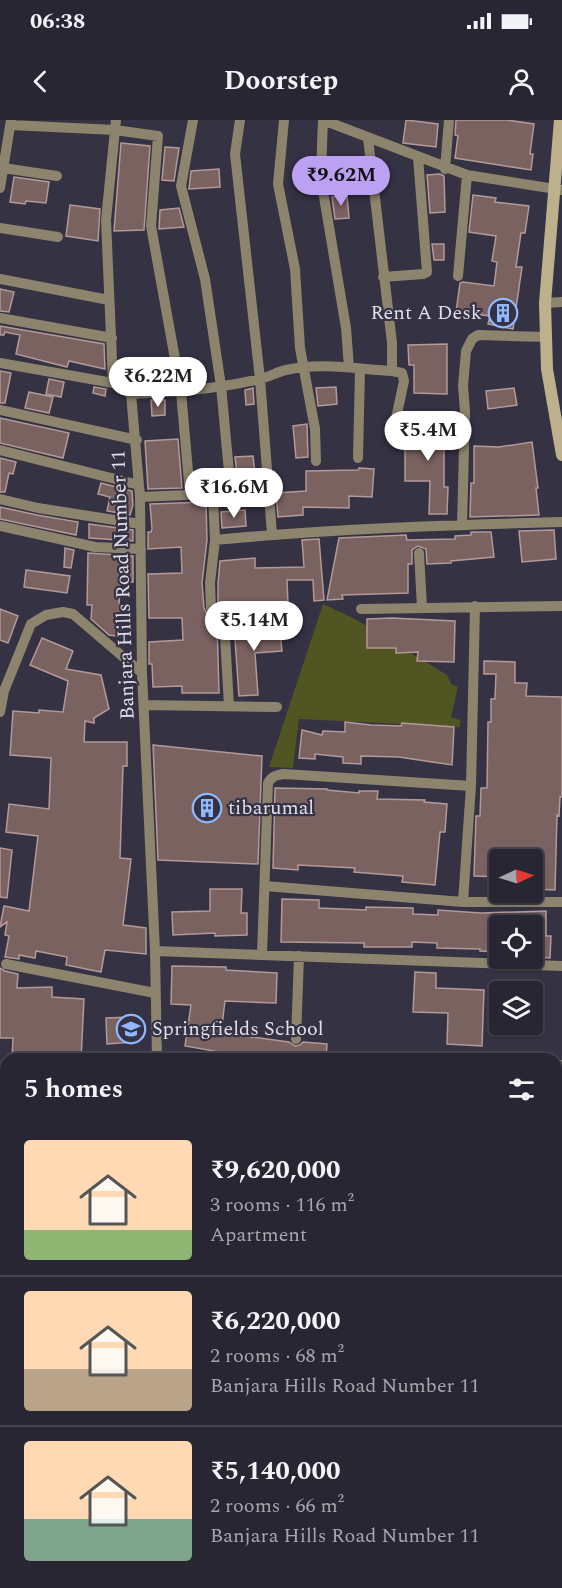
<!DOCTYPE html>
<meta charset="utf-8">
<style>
body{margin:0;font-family:Spectral,serif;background:#302e3b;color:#f1f3f6;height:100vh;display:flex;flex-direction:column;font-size:22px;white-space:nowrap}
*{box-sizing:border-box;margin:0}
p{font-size:20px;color:#a5a5ac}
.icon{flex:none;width:33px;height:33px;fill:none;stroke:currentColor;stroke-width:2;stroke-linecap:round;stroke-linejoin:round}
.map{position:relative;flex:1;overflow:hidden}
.side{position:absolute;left:0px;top:933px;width:562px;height:536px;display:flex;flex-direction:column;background:#282633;border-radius:18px 18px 0 0;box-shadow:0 2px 4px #0004,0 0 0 2px #44434e}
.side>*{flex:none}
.needle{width:39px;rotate:86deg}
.buttons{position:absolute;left:489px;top:729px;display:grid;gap:12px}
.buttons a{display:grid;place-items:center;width:54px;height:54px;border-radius:6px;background:#282633;box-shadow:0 2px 4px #0004,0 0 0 2px #44434e;font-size:30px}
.price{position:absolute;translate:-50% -51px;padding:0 14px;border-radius:21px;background:#fff;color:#222;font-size:20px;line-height:39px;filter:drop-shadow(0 2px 3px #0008)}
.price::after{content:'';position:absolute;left:50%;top:36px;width:18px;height:14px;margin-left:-9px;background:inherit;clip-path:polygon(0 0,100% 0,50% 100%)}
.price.active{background:#bca0f2;color:#111}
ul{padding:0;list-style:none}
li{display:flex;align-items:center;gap:18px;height:150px;padding:0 24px}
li+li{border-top:2px solid #44434e}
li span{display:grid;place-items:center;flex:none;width:168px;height:120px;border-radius:6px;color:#555}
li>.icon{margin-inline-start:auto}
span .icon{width:72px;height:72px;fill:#fffc;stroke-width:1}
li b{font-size:26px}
h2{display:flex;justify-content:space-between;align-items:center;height:72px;padding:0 24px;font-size:26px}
.status{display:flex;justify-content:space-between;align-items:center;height:42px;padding:0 30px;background:#282633;direction:ltr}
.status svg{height:16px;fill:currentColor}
header{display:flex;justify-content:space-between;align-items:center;height:78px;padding:0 24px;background:#282633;font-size:27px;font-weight:700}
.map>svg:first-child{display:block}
.green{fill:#505521}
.building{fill:#7a6260;stroke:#b39997;stroke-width:1.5}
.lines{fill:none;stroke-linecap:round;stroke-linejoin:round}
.street{stroke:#8c846d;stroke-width:10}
.secondary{stroke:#bdb08c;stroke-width:12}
.labels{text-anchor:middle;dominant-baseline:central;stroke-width:4.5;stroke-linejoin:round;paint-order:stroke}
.poi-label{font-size:20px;fill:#e0deea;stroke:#353244;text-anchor:start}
.street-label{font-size:20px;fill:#e0deea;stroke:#353244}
</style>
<div class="status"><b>06:38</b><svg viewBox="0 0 49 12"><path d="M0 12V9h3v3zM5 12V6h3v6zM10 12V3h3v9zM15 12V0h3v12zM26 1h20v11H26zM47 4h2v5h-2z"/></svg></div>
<header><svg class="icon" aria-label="back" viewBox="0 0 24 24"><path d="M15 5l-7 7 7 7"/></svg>Doorstep<svg class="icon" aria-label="person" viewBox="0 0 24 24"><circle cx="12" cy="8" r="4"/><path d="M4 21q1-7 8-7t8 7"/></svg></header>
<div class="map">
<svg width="562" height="1468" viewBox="0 0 562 1468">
<rect width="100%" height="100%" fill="#353244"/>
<path class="green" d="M 323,484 L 357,500 L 447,555 L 451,564 L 458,567 L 451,597 L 460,600 L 460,607 L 299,599 L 293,648 L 269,647 Z"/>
<path class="building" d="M 406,0 L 438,4 L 436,27 L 403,23 Z
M 456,0 L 507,0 L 534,4 L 530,34 L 533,34 L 531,50 L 455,38 L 458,16 L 455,15 Z
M 121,23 L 150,26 L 144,110 L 114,111 Z
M 165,27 L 179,28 L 174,61 L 162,60 Z
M 219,49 L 220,67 L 189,69 L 191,51 Z
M 440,54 L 444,56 L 445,92 L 430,93 L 427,55 Z
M 14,57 L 49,62 L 46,83 L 26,81 L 25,84 L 10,82 Z
M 347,75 L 349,98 L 335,99 L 332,77 Z
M 473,75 L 496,78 L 495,82 L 529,86 L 525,113 L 521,113 L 516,147 L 522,147 L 513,209 L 488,204 L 490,196 L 456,192 L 460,163 L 463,162 L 494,166 L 497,142 L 492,141 L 496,116 L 469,112 Z
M 70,85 L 100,89 L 98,121 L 66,116 Z
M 179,88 L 184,107 L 159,109 L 160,90 Z
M 432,124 L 444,124 L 444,140 L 434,140 Z
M 0,169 L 14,172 L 9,192 L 0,191 Z
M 0,206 L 104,224 L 105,249 L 69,241 L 67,247 L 16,234 L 20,215 L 5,212 L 4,215 L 0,215 Z
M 447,224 L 447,274 L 414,273 L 414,245 L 409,245 L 408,225 Z
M 0,251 L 11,253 L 5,283 L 0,283 Z
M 49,259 L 64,262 L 61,277 L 46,274 Z
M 94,267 L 106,269 L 105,276 L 93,273 Z
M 336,267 L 337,284 L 318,286 L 316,268 Z
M 253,268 L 254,284 L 246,285 L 245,270 Z
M 514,268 L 517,285 L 488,289 L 486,271 Z
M 29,272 L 53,277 L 49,293 L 25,288 Z
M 151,280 L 165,280 L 165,295 L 152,296 Z
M 0,298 L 69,313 L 63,338 L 0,323 Z
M 307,304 L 308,337 L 296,338 L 293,306 Z
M 405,307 L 449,307 L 449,328 L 444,328 L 444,367 L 448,367 L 447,394 L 429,394 L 430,361 L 405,361 Z
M 178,319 L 182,368 L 148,369 L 145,321 Z
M 532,322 L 538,368 L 536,368 L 539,395 L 470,397 L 471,363 L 474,363 L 474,326 L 499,327 Z
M 253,336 L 256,362 L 238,365 L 235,337 Z
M 0,338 L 16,342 L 13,354 L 9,353 L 5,372 L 0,372 Z
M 359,348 L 374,349 L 372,377 L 349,376 L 349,388 L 303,387 L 303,395 L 278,397 L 276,373 L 306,371 L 306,351 L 358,350 Z
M 101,363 L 132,371 L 133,385 L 130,395 L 107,391 L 110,377 L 98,374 Z
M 206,382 L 207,420 L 202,463 L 204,488 L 207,494 L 212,495 L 218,491 L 218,463 L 220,441 L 255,438 L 255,448 L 304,447 L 302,420 L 319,419 L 324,480 L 314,481 L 313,460 L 287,460 L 288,484 L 219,486 L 220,493 L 217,499 L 219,573 L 182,573 L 182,566 L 153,567 L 152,544 L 149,544 L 149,522 L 183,520 L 182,498 L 149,498 L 148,454 L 182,453 L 181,427 L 148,429 L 148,412 L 151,412 L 152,409 L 150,384 Z
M 0,387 L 37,395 L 78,402 L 76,415 L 0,399 Z
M 245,390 L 246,406 L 222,408 L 221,392 Z
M 89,404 L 133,410 L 133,421 L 89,418 Z
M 554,410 L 556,439 L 522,442 L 519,411 Z
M 471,412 L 491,412 L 494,437 L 451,441 L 451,443 L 427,444 L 426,429 L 418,426 L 412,430 L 412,444 L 408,444 L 408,473 L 342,475 L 343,479 L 327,480 L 339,418 L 406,415 L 407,420 L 455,419 L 455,416 L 471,415 Z
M 65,428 L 74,430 L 71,448 L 64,447 Z
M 88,433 L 133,436 L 133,462 L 120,462 L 119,489 L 125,489 L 123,517 L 109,515 L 91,499 L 92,485 L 87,485 Z
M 26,450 L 70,456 L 67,473 L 24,467 Z
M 0,489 L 18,496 L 8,523 L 0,520 Z
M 392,498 L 455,501 L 454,542 L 417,541 L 418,532 L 396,533 L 396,528 L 367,528 L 367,499 Z
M 279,502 L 282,531 L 255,533 L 258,575 L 239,576 L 234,506 Z
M 42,518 L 73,531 L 66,549 L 101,555 L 109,589 L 94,598 L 94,603 L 85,601 L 84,622 L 127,622 L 127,646 L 123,646 L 120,738 L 131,739 L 123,805 L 146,808 L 146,834 L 105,830 L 101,852 L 66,845 L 67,837 L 36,831 L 35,838 L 19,835 L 19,839 L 5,837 L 9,816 L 5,815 L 7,802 L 0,807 L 4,786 L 29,791 L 38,716 L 6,712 L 9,684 L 49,689 L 51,638 L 10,635 L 13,591 L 39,593 L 39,590 L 63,592 L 68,561 L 30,545 Z
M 484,541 L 515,542 L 515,563 L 527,563 L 526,576 L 562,577 L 562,677 L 560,677 L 559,696 L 557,695 L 555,770 L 532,769 L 532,740 L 500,740 L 500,757 L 474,756 L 476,696 L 480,696 L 481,668 L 487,668 L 488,602 L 491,602 L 491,579 L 495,579 L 496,554 L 484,554 Z
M 345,602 L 371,605 L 401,606 L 402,603 L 454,607 L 452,645 L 399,637 L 361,636 L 361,644 L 343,643 L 343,637 L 315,634 L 315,639 L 299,638 L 302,610 L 322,615 L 323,611 L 345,612 Z
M 153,625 L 262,636 L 258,744 L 158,740 Z
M 275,668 L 327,669 L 327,670 L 359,673 L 359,671 L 378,671 L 377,679 L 425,680 L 424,682 L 447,684 L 445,712 L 440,712 L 435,765 L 402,762 L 403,756 L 354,752 L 355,748 L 298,745 L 298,750 L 273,748 Z
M 0,728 L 12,730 L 7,778 L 0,777 Z
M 210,769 L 242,769 L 241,793 L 247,793 L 247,815 L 215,816 L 215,813 L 173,815 L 172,792 L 210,791 Z
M 282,779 L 319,780 L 319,788 L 366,790 L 366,787 L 413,788 L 413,794 L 438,795 L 438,790 L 481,793 L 546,791 L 546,816 L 551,816 L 550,838 L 532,837 L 532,806 L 500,806 L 500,832 L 480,831 L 480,829 L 437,828 L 437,823 L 412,822 L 412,827 L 364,827 L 364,823 L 281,822 Z
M 172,846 L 226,847 L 226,850 L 277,853 L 276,883 L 225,881 L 221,913 L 289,922 L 295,926 L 300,925 L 303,922 L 327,924 L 326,939 L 236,939 L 237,935 L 185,926 L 191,885 L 171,884 Z
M 0,848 L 5,851 L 18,854 L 17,868 L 52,867 L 52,877 L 84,879 L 81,939 L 12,939 L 13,918 L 0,918 Z
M 415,852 L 436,853 L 436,868 L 484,870 L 482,926 L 447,924 L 448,893 L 413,892 Z
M 131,897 L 133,922 L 107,924 L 106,898 Z"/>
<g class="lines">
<path class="street" d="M 116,0 L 106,100 L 113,263 L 131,274 L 140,377 L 142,553 L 155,831 L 157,939
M 193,0 L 181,66 L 205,159 L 221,266 L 231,373
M 240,0 L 235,34 L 260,259 L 272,414
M 284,0 L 278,64 L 295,149 L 300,228 L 315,309 L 316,341
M 323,0 L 467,55 L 562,70
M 323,0 L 321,53 L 323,71 L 346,208 L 349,247
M 10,5 L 115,10 L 158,16 L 151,106 L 181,272 L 190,374
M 3,48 L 57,56
M 445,49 L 449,0
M 0,68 L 11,0
M 0,108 L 58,117
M 458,156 L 467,55
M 383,157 L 423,154 L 427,152 L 418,37
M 0,159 L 109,180
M 545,183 L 562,182
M 0,198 L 112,218
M 0,243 L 113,263
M 392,251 L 402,253 L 404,261 L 395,303
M 131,274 C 174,272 218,269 260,259 C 269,257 277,252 286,250 C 321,242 357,249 392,251 L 392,223 L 368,18
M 0,290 L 137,320
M 0,330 L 139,365
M 358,338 L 360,249
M 140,377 L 231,373 L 269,368
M 0,379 L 38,388 L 140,404
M 462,405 L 465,291 L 463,266 L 466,231 L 472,219 L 478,215 L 546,217
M 0,406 L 95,427 L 141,429
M 215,420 C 330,409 446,405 562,402
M 419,433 L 422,487
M 211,488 L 210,463 L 215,420 L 213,374
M 361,489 L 562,486
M 144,585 L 277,587
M 229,586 L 224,499 L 275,496
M 0,592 L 4,571 L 31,504 L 46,495 L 63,492 L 73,494 L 142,553
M 265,766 L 463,782 L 562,782
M 463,782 L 471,666 L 475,486
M 155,831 L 562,846
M 262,835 L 268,663 C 272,656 276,655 284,654 L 471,666
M 6,844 L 155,873
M 296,919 L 299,836
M 0,994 L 6,994
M 0,1078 L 6,1079
M 556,1143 L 562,1143
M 0,1164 L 6,1166
M 556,1232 L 562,1232
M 0,1237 L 6,1239
M 0,1383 L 6,1384
M 556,1384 L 562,1385
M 151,1468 L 167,1462
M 263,1468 L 267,1462"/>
<path class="secondary" d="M 560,0 L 545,183 L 547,249 L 562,335
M 556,986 L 562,946
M 556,1106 L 562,1063
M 448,1462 L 449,1468
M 466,1462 L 466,1468"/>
</g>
<defs>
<g id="building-ring" transform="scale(1.5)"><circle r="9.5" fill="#353244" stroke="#8fb8fd" stroke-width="1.5"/><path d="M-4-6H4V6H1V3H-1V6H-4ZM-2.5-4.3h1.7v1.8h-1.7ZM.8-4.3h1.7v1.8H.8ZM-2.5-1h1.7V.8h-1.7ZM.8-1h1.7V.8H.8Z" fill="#8fb8fd"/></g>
<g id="school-ring" transform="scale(1.5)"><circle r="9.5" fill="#353244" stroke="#8fb8fd" stroke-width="1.5"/><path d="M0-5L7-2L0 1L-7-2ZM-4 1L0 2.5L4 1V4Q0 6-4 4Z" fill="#8fb8fd"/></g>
</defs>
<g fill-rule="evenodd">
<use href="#building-ring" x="503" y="193"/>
<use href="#building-ring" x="207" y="688"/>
<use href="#school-ring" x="131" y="909"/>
</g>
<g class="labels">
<g class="poi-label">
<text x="482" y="193" text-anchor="end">Rent A Desk</text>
<text x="228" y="688">tibarumal</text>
<text x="152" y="909">Springfields School</text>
</g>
<g class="street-label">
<text transform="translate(123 465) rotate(-92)">Banjara Hills Road Number 11</text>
</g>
</g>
</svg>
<div class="buttons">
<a><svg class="needle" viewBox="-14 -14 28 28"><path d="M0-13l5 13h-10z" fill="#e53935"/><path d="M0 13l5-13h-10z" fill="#a5a5ac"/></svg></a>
<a><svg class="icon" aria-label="locate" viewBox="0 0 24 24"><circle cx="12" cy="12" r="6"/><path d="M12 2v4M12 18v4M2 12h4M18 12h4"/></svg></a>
<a><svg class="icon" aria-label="layers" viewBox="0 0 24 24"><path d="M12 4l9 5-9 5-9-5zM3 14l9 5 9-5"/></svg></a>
</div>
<b class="price active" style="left:341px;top:87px">₹9.62M</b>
<b class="price" style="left:158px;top:288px">₹6.22M</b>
<b class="price" style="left:428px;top:342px">₹5.4M</b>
<b class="price" style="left:234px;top:399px">₹16.6M</b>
<b class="price" style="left:254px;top:532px">₹5.14M</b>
<section class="side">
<h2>5 homes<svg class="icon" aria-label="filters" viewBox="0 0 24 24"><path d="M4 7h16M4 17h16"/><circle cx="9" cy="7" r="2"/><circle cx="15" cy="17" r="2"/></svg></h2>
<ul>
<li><span style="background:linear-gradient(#ffd9b3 75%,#8fb573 0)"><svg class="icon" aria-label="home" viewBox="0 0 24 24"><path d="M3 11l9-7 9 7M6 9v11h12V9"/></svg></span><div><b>₹9,620,000</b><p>3 rooms · 116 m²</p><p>Apartment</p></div></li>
<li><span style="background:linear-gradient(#ffd9b3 65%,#b9a48a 0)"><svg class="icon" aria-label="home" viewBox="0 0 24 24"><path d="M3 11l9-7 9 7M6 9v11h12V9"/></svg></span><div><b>₹6,220,000</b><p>2 rooms · 68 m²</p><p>Banjara Hills Road Number 11</p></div></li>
<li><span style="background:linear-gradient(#ffd9b3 65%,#7fa58c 0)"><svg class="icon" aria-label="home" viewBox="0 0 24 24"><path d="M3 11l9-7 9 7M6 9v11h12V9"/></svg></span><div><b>₹5,140,000</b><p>2 rooms · 66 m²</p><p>Banjara Hills Road Number 11</p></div></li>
</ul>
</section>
</div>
